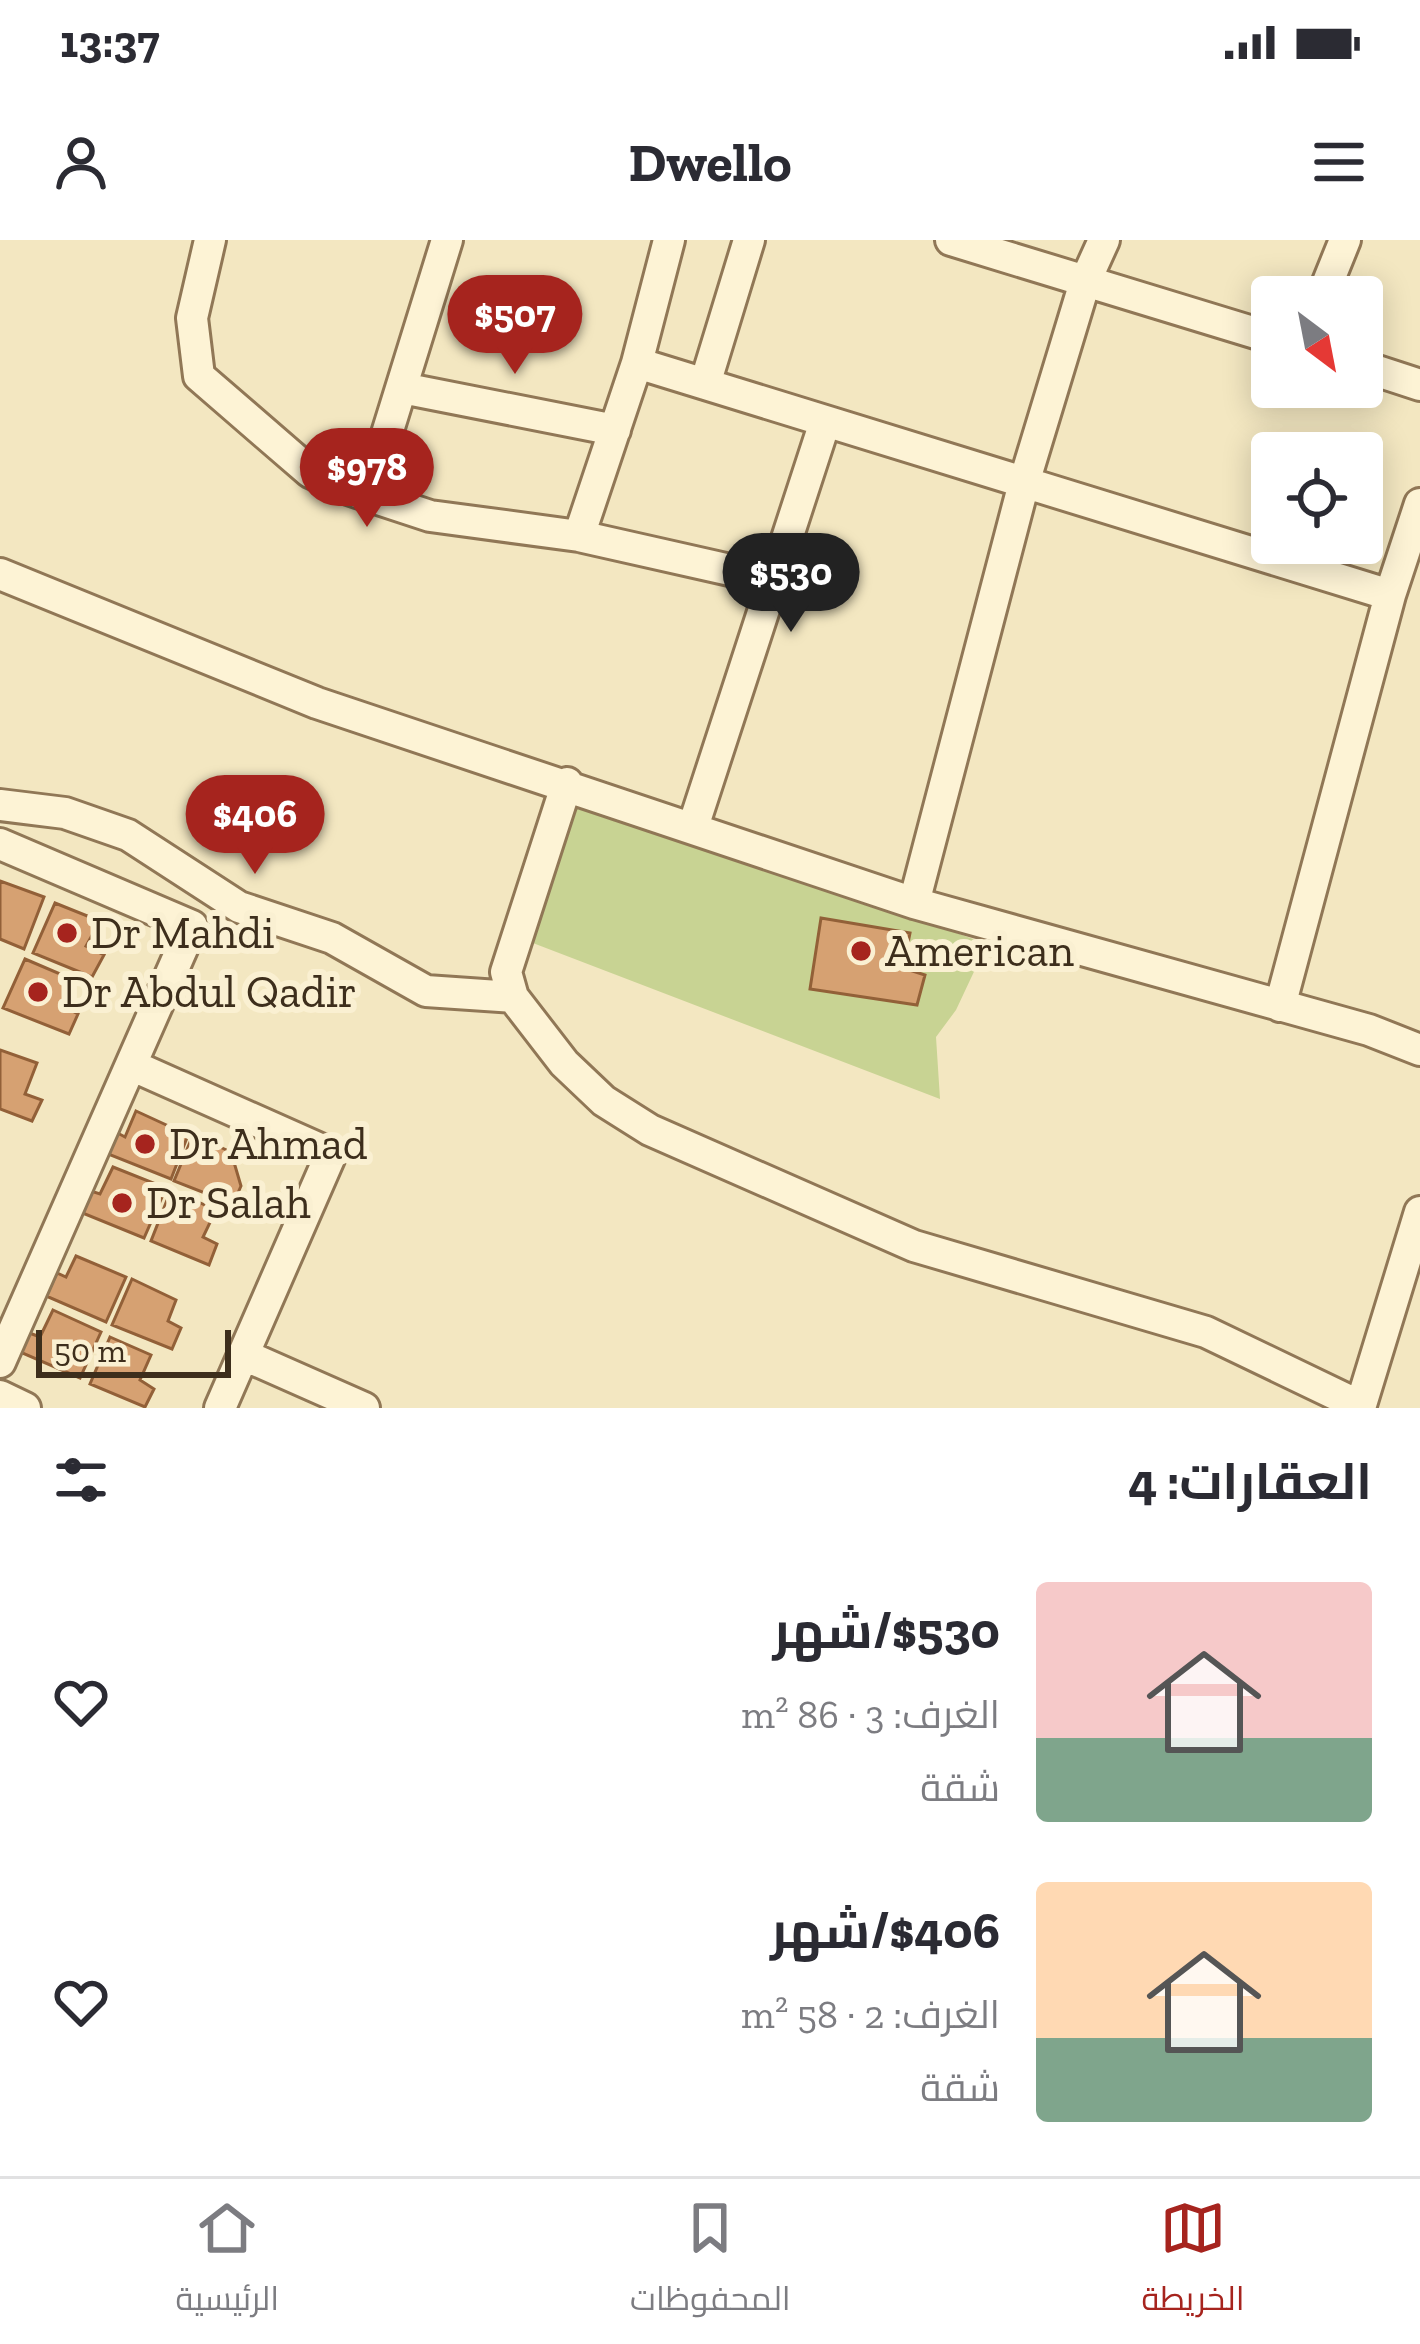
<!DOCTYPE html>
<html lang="ar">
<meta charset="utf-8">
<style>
body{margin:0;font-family:"Zilla Slab",Cairo,serif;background:#f7f7f7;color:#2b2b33;direction:rtl;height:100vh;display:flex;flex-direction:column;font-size:45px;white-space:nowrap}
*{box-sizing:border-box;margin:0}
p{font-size:39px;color:#7c7c81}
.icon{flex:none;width:66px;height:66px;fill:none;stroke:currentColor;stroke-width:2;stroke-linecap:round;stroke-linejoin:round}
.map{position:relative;height:1168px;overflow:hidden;direction:ltr}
.panel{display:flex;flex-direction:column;background:#fff;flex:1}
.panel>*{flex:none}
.needle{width:78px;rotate:148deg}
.fabs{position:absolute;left:1251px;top:36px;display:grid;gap:24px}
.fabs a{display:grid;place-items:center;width:132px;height:132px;border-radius:12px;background:#fff;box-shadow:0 6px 30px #0003;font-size:60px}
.scale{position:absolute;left:36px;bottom:30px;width:195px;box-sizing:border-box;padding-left:12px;border:6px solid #3d2e1c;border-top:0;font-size:33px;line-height:42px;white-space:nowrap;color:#3d2e1c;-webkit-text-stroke:9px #faf0d2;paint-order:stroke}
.price{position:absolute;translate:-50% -102px;padding:0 27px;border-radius:42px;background:#a6241e;color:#fff;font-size:39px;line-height:78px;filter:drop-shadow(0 3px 6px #0008)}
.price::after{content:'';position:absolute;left:50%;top:72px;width:36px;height:27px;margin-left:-18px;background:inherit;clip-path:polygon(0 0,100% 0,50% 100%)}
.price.active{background:#222;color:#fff}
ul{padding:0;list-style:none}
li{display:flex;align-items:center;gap:36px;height:300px;padding:0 48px}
li span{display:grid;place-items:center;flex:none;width:336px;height:240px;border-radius:12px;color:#555}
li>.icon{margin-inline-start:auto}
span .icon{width:144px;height:144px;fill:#fffc;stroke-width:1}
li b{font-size:51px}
h2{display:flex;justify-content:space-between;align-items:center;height:144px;padding:0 48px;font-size:51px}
.status{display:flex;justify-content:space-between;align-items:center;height:84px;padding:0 60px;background:#fff;direction:ltr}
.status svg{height:33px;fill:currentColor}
header{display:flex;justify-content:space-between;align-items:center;height:156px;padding:0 48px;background:#fff;font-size:54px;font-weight:700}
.dock{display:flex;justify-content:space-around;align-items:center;height:168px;border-top:3px solid #e1e1e2;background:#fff;font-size:33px;color:#7c7c81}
.dock a{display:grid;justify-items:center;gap:6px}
.dock .active{color:#a6241e}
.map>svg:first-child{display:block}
.green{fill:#c8d393}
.building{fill:#d6a172;stroke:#926038;stroke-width:3}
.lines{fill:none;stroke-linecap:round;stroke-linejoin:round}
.minor-casing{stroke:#907756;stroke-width:36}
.minor{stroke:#fdf3d5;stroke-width:30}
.poi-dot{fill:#a6241e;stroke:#faf0d2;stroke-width:4.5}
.labels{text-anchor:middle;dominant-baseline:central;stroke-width:12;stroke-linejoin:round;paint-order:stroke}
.poi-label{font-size:45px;fill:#3d2e1c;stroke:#faf0d2;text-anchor:start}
</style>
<div class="status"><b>13:37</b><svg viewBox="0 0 49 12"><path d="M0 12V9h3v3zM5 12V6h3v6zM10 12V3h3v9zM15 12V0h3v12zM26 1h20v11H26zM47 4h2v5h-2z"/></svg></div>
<header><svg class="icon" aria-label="menu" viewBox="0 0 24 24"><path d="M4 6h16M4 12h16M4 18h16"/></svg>Dwello<svg class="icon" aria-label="person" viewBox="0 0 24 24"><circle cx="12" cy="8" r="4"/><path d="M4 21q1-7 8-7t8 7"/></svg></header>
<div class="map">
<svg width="1420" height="1168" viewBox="0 0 1420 1168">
<rect width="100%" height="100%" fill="#f3e7c1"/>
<path class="green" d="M 552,547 L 987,704 L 956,770 L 936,797 L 940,859 L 512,695 Z"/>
<path class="building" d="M 0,641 L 44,657 L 24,709 L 0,699 Z
M 55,663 L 100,681 L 86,706 L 104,715 L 92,737 L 33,713 Z
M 821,678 L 910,693 L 903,728 L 925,735 L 917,765 L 810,749 Z
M 25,719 L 72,739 L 61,765 L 78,774 L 69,794 L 3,768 Z
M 0,810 L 37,823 L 25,854 L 42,860 L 32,881 L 0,869 Z
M 136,871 L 188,895 L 171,939 L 103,912 L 112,890 L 125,897 Z
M 193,895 L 231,912 L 241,946 L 233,964 L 174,941 Z
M 113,927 L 166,948 L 144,998 L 80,972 L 91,951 L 100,954 Z
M 171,950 L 216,970 L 203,997 L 217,1004 L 209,1025 L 151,1001 Z
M 76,1016 L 126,1037 L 106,1082 L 46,1056 L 57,1033 L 66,1037 Z
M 132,1039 L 176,1060 L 168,1081 L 181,1088 L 172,1109 L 112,1085 Z
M 53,1070 L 101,1092 L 80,1138 L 20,1112 L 27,1092 L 40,1097 Z
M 110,1097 L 151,1115 L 140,1140 L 154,1149 L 145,1167 L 90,1144 Z"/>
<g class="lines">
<g class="minor-casing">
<path id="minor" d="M 210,0 L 192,78 L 199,136 L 310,232 L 348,249 L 430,276 L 579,296 L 774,340
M 951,0 L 1272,98
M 1322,57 L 1345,0
M 637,123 L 1390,355
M 1362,126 L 1420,145
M 705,144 L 749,0
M 402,148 L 615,190
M 368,255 L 447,0
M 579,296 L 637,123 L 669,0
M 0,334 L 317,463 L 914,663 L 1369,790 L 1420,810
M 567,543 L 506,732 L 513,757 L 564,823 L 604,861 L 650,890 L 914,1006 L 1206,1092 L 1360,1166
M 0,565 L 65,573 L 128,595 L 239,667 L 332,698 L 426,751 L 513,757
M 693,587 L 825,182
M 0,604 L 192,686 L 0,1122
M 914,663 L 1024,243 L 1085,42 L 1104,0
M 1280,766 L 1390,355 L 1420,264
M 131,825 L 331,914 L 220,1168
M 244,1115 L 364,1168
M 0,1156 L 25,1168
M 1360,1168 L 1420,972"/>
</g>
<use href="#minor" class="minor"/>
</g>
<g class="poi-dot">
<circle cx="67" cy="693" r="12"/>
<circle cx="861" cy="711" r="12"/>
<circle cx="38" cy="752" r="12"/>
<circle cx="145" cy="904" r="12"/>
<circle cx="122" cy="963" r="12"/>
</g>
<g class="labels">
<g class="poi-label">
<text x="91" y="693">Dr Mahdi</text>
<text x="885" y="711">American</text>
<text x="62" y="752">Dr Abdul Qadir</text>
<text x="169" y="904">Dr Ahmad</text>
<text x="146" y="963">Dr Salah</text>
</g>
</g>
</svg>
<div class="fabs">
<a><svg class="needle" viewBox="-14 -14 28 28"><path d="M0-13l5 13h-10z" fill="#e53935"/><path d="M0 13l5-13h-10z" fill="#7c7c81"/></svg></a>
<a><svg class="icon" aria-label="locate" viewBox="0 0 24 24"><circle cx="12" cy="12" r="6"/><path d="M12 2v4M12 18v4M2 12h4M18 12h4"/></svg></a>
</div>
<div class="scale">50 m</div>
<b class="price" style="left:515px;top:137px">$507</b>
<b class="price" style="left:367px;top:290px">$978</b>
<b class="price active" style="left:791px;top:395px">$530</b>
<b class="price" style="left:255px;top:637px">$406</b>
</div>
<section class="panel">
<h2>العقارات: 4<svg class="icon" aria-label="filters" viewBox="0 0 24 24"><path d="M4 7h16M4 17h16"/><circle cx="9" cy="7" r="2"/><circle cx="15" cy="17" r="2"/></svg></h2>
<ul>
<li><span style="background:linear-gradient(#f6c9c9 65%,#7fa58c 0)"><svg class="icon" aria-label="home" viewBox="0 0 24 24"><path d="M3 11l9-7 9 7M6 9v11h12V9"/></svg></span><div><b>$530/شهر</b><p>الغرف: 3 · 86 m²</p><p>شقة</p></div><svg class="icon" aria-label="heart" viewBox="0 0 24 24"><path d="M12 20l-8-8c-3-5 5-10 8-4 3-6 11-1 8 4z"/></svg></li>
<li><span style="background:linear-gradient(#ffd9b3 65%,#7fa58c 0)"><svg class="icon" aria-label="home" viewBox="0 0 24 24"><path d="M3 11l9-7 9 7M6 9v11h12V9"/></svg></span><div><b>$406/شهر</b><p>الغرف: 2 · 58 m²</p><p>شقة</p></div><svg class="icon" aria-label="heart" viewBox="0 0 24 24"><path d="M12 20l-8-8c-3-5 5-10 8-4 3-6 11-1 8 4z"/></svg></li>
</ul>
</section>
<nav class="dock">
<a class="active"><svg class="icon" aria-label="map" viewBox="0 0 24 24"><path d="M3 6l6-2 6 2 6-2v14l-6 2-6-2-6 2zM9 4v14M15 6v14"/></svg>الخريطة</a>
<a><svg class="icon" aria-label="saved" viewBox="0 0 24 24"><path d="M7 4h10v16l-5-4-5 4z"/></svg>المحفوظات</a>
<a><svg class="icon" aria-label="home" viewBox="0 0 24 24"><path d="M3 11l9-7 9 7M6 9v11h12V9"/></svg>الرئيسية</a>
</nav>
